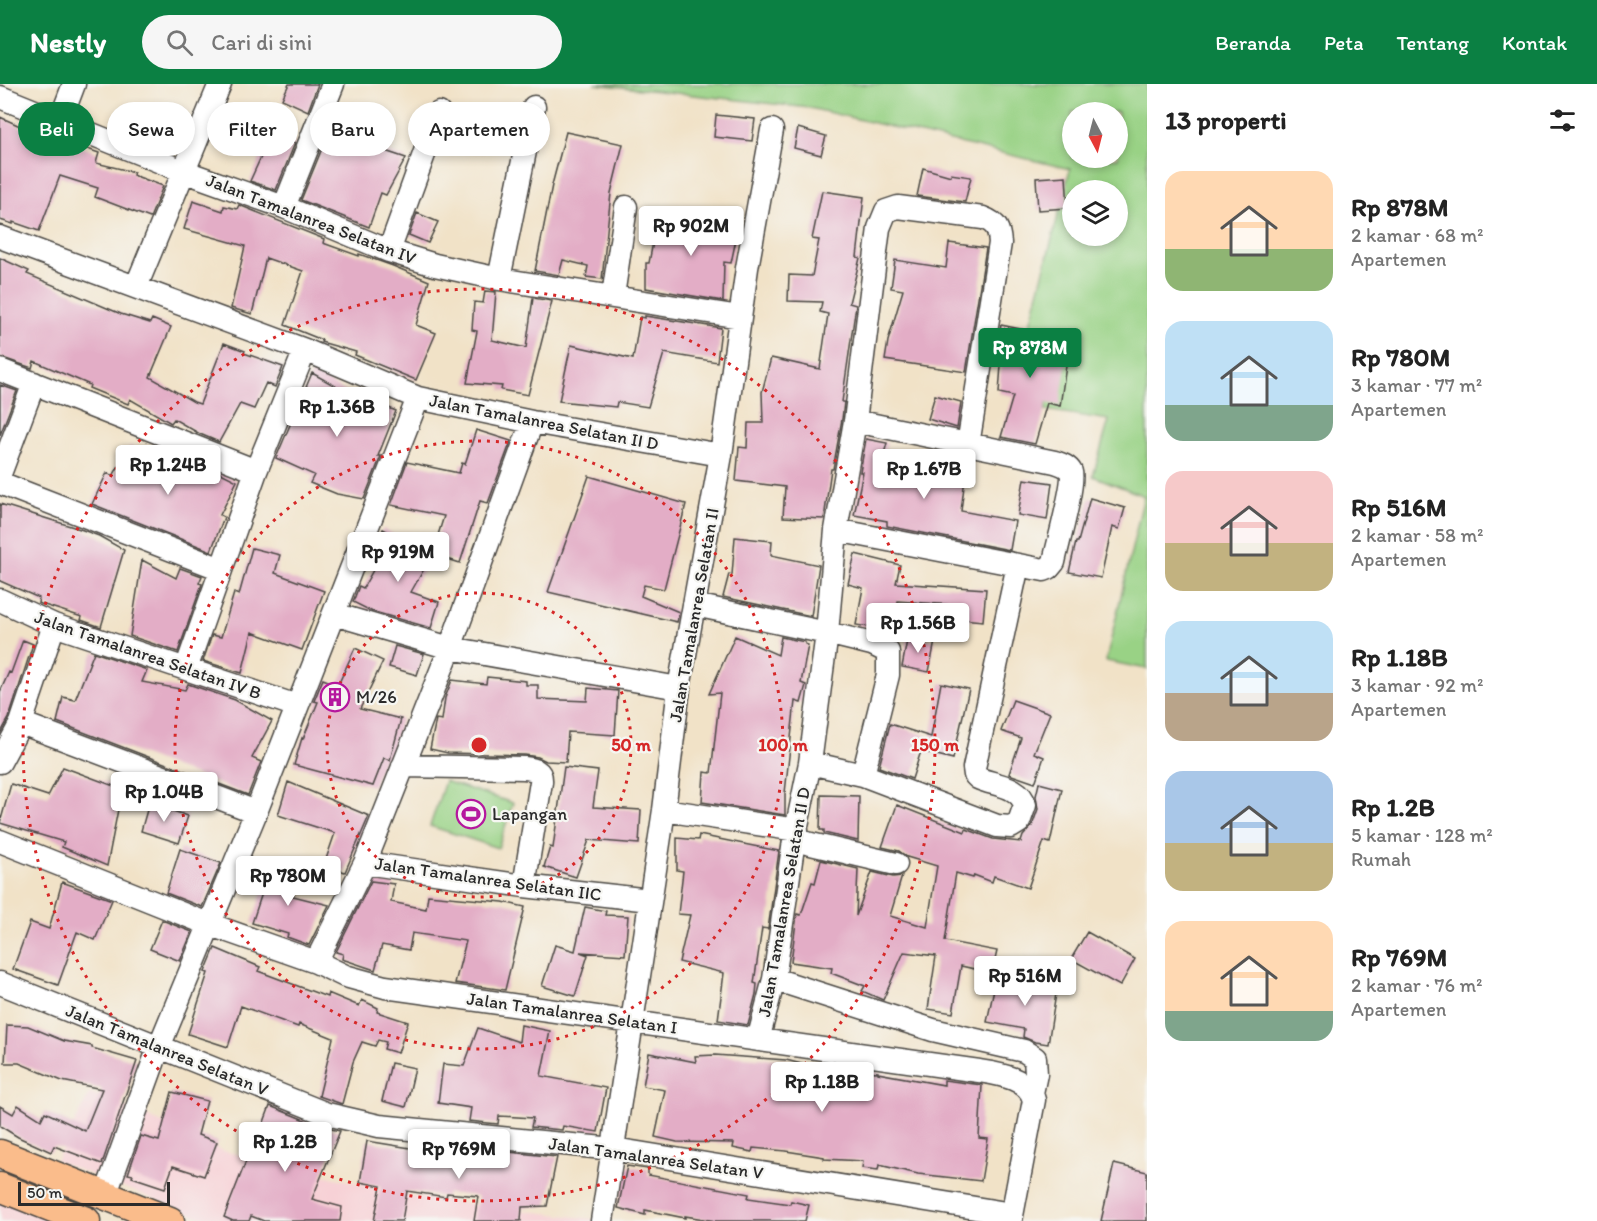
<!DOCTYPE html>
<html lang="id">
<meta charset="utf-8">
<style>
body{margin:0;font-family:Itim,sans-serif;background:#f6f6f6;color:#222;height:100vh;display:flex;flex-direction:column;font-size:22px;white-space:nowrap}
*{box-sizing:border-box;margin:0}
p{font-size:20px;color:#767676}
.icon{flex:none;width:33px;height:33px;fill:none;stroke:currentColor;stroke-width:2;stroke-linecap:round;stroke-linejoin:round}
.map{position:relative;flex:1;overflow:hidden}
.side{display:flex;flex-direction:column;background:#fff;width:450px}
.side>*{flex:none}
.top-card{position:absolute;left:18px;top:18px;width:570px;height:54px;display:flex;gap:12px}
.needle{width:39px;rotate:173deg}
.fabs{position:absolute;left:1062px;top:18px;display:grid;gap:12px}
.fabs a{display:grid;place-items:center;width:66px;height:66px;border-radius:50%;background:#fff;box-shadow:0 3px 9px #0003;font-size:30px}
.scale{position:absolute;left:18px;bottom:15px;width:152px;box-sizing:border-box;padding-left:6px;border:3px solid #2b2b2b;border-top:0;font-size:16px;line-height:21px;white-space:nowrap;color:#2b2b2b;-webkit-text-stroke:4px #f6f6f2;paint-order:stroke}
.price{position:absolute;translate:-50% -51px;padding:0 14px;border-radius:6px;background:#fff;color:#222;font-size:20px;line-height:39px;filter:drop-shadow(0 2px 3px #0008)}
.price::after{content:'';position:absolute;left:50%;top:36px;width:18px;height:14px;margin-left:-9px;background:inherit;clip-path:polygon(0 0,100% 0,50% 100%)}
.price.selected{background:#0b8043;color:#fff}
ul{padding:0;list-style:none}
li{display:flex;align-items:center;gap:18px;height:150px;padding:0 18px}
li span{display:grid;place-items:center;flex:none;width:168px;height:120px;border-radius:18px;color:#555}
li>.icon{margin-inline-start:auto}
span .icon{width:72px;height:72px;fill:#fffc;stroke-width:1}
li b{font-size:26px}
h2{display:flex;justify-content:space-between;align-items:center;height:72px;padding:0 18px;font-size:26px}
.chip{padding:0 21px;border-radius:27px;background:#fff;box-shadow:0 3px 9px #0003;font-size:21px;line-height:54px}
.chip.selected{background:#0b8043;color:#fff}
header{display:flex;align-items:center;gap:36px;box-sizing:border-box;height:84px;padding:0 30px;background:#0b8043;color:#fff}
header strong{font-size:28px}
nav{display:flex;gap:33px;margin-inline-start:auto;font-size:21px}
.search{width:420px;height:54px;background:#f6f6f6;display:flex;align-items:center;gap:15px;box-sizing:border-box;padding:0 21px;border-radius:33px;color:#767676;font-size:22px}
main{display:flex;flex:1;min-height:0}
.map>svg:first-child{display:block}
.built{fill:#f7cfd4}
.green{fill:#99d285;stroke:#627e58;stroke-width:1.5;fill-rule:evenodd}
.building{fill:#e3adc6}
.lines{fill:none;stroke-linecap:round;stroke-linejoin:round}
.minor-casing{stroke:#494642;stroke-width:25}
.major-casing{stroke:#494642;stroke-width:31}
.minor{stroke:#fff;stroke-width:22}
.major{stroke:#fabc8b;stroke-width:28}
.ring{fill:none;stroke:#d62828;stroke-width:3;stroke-dasharray:3 6}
.labels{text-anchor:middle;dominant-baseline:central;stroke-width:4.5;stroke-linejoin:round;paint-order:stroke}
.street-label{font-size:18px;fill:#2b2b2b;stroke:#f6f6f2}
.poi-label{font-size:18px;fill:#2b2b2b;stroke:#f6f6f2;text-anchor:start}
.centre{fill:#d62828;stroke:#f6f6f2;stroke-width:3}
.ring-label{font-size:18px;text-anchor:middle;font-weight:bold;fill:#d62828;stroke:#f6f6f2;stroke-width:4.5;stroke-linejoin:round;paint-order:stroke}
</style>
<header>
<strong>Nestly</strong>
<div class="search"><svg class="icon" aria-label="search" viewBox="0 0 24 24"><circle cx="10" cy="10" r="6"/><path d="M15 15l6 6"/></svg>Cari di sini</div>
<nav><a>Beranda</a><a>Peta</a><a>Tentang</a><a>Kontak</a></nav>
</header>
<main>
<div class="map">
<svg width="1147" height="1137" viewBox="0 0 1147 1137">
<rect width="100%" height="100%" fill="#f6f6f2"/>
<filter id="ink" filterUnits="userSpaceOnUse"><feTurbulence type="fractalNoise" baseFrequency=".0167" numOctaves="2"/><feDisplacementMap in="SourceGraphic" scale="12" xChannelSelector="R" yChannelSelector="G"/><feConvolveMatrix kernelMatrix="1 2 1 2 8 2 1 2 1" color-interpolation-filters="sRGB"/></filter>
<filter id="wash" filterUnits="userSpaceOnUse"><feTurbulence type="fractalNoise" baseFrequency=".008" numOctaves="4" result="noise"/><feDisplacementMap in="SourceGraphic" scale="24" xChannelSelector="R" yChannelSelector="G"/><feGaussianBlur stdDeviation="1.35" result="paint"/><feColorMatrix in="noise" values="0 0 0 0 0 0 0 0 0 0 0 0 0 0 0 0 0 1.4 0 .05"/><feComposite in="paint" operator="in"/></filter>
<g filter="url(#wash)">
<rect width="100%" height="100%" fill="#f1e2c7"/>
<path class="built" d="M 90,1009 L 149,1033 L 223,1067 L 411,1112 L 607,1137 L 210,1137 L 56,1077 Z
M 0,1114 L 59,1137 L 0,1137 Z"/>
<path class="green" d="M 595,0 L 1147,0 L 1147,585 L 1106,577 L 1144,412 L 1093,392 L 1109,336 L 1045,326 L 1064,255 L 1029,244 L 1070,85 L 810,24 ZM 1072,28 L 1118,28 L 1118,74 L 1072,74 ZM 1072,106 L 1118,106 L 1118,152 L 1072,152 Z
M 445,697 L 513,719 L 498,764 L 430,742 Z"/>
<g id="blocks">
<path class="building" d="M 289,0 L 318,0 L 308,27 L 282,15 Z
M 507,22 L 519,29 L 515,47 L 510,55 L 493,45 Z
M 716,31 L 755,35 L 752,57 L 714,53 Z
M 0,33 L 71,65 L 73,60 L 99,69 L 96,79 L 134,88 L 133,91 L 163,102 L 150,134 L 95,113 L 98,104 L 60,92 L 39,147 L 13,138 L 13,140 L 0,136 Z
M 334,44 L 373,63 L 406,74 L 386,111 L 381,109 L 369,143 L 301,116 L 321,67 Z
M 798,44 L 826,52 L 821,71 L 794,64 Z
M 566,48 L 623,60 L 611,109 L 602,195 L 586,193 L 588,182 L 563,176 L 559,191 L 535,187 L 552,101 Z
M 272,49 L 295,59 L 276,106 L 250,97 Z
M 923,84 L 951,92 L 951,90 L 971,93 L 965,118 L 917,112 Z
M 1066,92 L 1068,124 L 1038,126 L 1036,94 Z
M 822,107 L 864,113 L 857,173 L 860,174 L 849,219 L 856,221 L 842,318 L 844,318 L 842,335 L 833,385 L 831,385 L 824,435 L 783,433 L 785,403 L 736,397 L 739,363 L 747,364 L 748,339 L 763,339 L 762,308 L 771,274 L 820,285 L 828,230 L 820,228 L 822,218 L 788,217 L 789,191 L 812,192 L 819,156 L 812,155 Z
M 193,117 L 223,127 L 224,122 L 237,125 L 239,121 L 324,155 L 323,159 L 359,172 L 359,170 L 393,182 L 429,197 L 416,241 L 436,249 L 416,296 L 355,271 L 356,268 L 321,258 L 322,256 L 285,241 L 303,187 L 266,174 L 252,230 L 231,224 L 245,162 L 184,145 Z
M 417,129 L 438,138 L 428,159 L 409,151 Z
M 658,132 L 695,139 L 696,133 L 739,141 L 731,179 L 724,178 L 723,217 L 646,204 L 646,179 L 649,179 Z
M 949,159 L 986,164 L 966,288 L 885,276 L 888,257 L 903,206 L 891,204 L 895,176 L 946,184 Z
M 0,174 L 29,187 L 27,190 L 121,230 L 150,239 L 152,235 L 171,243 L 150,293 L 194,318 L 200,320 L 224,259 L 245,267 L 244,269 L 283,283 L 275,303 L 266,299 L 254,325 L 240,320 L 219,358 L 200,350 L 174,335 L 171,339 L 130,315 L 128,320 L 89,304 L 90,301 L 34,277 L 32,284 L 0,273 Z
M 485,207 L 496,208 L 492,256 L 526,264 L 533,214 L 552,217 L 528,311 L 501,306 L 502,302 L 467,299 L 477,247 L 472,246 L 474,218 L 483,219 Z
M 645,232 L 721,244 L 717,278 L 664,269 L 648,323 L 617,318 L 616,323 L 559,317 L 571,261 L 633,275 L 640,233 L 645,234 Z
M 1001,241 L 1070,255 L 1060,322 L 1047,319 L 1035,360 L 1001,353 L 1013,312 L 999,309 L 1002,267 L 997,266 Z
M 312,289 L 355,313 L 356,310 L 396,327 L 378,372 L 381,372 L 364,415 L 337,410 L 310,399 L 314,391 L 276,374 Z
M 0,301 L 17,307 L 0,351 Z
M 935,311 L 961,318 L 957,344 L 928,335 Z
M 476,346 L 511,357 L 488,419 L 480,417 L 460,479 L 432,470 L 444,432 L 391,421 L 407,378 L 459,389 L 462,379 L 465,380 Z
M 866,355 L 887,359 L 882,377 L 920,378 L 920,380 L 966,386 L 961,427 L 1015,437 L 1010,466 L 887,442 L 887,437 L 854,431 L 863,388 L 860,388 Z
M 130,362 L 161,379 L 165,367 L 211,384 L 237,397 L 220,431 L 224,433 L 211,467 L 92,420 L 107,389 L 113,392 Z
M 589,392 L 686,420 L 664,505 L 644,501 L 641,512 L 679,528 L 677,538 L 548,508 Z
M 1024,395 L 1052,399 L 1047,436 L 1018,431 Z
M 1090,414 L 1125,424 L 1119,445 L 1112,443 L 1101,494 L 1069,488 L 1076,458 L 1078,458 Z
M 0,420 L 80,445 L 99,452 L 124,466 L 101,543 L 81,536 L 82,533 L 38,519 L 39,514 L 0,497 Z
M 383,445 L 432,471 L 411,508 L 439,518 L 431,544 L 371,527 L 353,518 L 359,502 L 363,504 L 382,470 L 375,466 Z
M 735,453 L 772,457 L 771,471 L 819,481 L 811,532 L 723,513 L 729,490 L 732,491 Z
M 252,464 L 280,471 L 275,489 L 324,507 L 302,566 L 252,548 L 242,589 L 203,577 L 212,551 L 221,553 L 234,509 L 239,511 Z
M 855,470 L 900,481 L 896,499 L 986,505 L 983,537 L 951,534 L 952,521 L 898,517 L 893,547 L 856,541 L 863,504 L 848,500 Z
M 142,476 L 176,494 L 180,484 L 202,492 L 199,499 L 202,500 L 178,568 L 130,552 Z
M 908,551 L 935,557 L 929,588 L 902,583 Z
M 735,552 L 778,571 L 781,553 L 805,558 L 805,560 L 808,561 L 801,599 L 806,601 L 801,619 L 795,617 L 785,709 L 785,731 L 702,718 L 704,688 L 711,689 L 720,609 L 709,610 Z
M 23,556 L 33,560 L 9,634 L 0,650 L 0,608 L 9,588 L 11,589 Z
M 395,562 L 424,570 L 417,591 L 389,583 Z
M 355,564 L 383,577 L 360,625 L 401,635 L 390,676 L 384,674 L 373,702 L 294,681 L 302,654 L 303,655 L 318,618 L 314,617 L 323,595 L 338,601 Z
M 94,568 L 147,586 L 142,598 L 185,606 L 188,600 L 235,616 L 272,637 L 252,674 L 261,678 L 248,711 L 57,638 L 63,613 L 75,616 Z
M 487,593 L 526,597 L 526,601 L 538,601 L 538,615 L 587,617 L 588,604 L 618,607 L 615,651 L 568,648 L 566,678 L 546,677 L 538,673 L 525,671 L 448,669 L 430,665 L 436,635 L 442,636 L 445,614 L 452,596 L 486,600 Z
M 941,599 L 969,605 L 953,675 L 921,667 L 912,695 L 879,683 L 890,640 L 931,653 Z
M 1013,616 L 1050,629 L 1034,669 L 1044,673 L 1035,699 L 1009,690 L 1021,654 L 1001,647 Z
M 63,683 L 122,705 L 107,782 L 62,763 L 64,758 L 0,739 L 11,700 L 48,712 Z
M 564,683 L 598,687 L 593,723 L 641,726 L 639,760 L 589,756 L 576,793 L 544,783 L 550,763 L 553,764 Z
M 288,698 L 369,732 L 345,788 L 324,781 L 335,749 L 278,731 Z
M 1039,699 L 1062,705 L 1050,759 L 1044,757 L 1028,804 L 994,792 L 992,798 L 974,791 L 973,794 L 956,789 L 945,857 L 997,867 L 992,889 L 961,882 L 953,929 L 928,925 L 936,872 L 904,868 L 883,916 L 862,907 L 865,902 L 831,889 L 832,884 L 791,878 L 797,830 L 801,831 L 812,798 L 815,799 L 821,776 L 858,785 L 856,832 L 872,788 L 893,793 L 902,792 L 890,832 L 927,843 L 937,782 L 907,773 L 899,767 L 882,763 L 897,721 L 965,748 L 966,745 L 993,755 L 1021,758 L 1023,752 L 1032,742 L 1038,725 L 1036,712 Z
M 821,711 L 859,712 L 858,757 L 824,749 L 824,746 L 820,746 Z
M 149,719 L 188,732 L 179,759 L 141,747 Z
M 699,751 L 779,767 L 768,845 L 762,844 L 754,899 L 757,900 L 756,910 L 748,941 L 718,936 L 724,889 L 679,878 L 690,831 L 678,830 L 683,787 L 677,786 L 677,754 L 698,756 Z
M 180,765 L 221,779 L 202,823 L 166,809 Z
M 273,776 L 297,784 L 289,811 L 329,821 L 309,861 L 287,853 L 288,850 L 252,839 Z
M 371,797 L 394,800 L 391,818 L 426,825 L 428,811 L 503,818 L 525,823 L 505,906 L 455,899 L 466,857 L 412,849 L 409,866 L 382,861 L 375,886 L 342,875 L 343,870 L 336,868 Z
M 62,798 L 112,816 L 95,856 L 77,848 L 58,901 L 13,885 L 30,838 L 49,845 Z
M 585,823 L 606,827 L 605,831 L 628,832 L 625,871 L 580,868 L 588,871 L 575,912 L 542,902 L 555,861 L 575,867 Z
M 162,836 L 192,848 L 180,877 L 150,865 Z
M 1087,848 L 1135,875 L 1120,902 L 1071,875 Z
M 215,864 L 260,883 L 258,887 L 327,913 L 328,909 L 359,922 L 362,916 L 378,924 L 377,928 L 408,938 L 398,969 L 384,965 L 386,958 L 378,956 L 375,962 L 362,958 L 353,978 L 342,1020 L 319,1012 L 333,954 L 299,940 L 298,943 L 241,922 L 228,963 L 188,950 L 208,889 L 205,888 Z
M 1032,893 L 1058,897 L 1048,960 L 1035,958 L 1023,953 L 1024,945 L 987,938 L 996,895 L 1031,902 Z
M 7,941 L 28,942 L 64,957 L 92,962 L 92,964 L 137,977 L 102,1080 L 54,1062 L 51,1068 L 18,1053 L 0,1042 L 0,1022 L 13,1030 L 18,1021 L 41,1036 L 45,1028 L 85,1047 L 102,1005 L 62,997 L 19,979 L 5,979 Z
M 521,941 L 550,947 L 541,992 L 606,1004 L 598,1048 L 563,1042 L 562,1046 L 531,1043 L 533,1034 L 499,1032 L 498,1040 L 469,1037 L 471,1024 L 438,1019 L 443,980 L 464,982 L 478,944 L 519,958 Z
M 649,969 L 696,978 L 695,972 L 715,971 L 786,976 L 844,991 L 844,986 L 878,988 L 878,989 L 944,1001 L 944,996 L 982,1001 L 979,1054 L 988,1055 L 981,1097 L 918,1090 L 879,1081 L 878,1086 L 862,1084 L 863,1077 L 824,1075 L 824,1073 L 786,1067 L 753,1064 L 752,1068 L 733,1064 L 734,1059 L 677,1058 L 655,1053 L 665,1006 L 643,1002 Z
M 391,979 L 415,984 L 406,1023 L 382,1017 Z
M 172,1008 L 207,1017 L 198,1051 L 217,1058 L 204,1092 L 173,1082 L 165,1104 L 132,1093 L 133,1091 L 128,1090 L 141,1052 L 159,1057 Z
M 270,1022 L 322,1043 L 340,1047 L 312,1115 L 342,1123 L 340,1137 L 264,1137 L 251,1132 L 249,1137 L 233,1137 L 224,1133 L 248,1072 L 251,1073 Z
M 367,1057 L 435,1068 L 477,1077 L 478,1065 L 557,1073 L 547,1122 L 522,1123 L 521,1137 L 474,1137 L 478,1112 L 447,1109 L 446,1113 L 407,1107 L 402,1137 L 374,1137 L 381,1102 L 360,1098 Z
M 1114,1080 L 1147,1088 L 1147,1137 L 1101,1137 Z
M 627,1082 L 648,1085 L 648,1091 L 749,1110 L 748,1114 L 790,1120 L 791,1117 L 809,1121 L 805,1137 L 716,1137 L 685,1132 L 685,1134 L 645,1126 L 645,1131 L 618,1124 Z"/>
</g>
</g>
<g filter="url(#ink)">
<use href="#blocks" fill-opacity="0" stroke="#494642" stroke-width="1.5"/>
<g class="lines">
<g class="minor-casing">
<path id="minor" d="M 0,13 L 183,87 L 284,123 L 389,167 L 435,181 L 499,195 L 740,233
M 60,37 L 74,0
M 284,123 L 333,0
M 0,153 L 305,266 L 418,314 L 532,338 L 721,371
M 389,167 L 439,29
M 499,195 L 534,23
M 136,203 L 220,0
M 613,212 L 626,123
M 0,286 L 256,387
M 0,390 L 34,299
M 0,399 L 221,485
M 836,446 L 1044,486 L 1049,484 L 1054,478 C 1057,463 1075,399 1071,388 C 1068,382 1061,380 1055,378 L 855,337
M 0,516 L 54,541 L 297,622
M 695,521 L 827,549 L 872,560 L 888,568 L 888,591 L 863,691
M 334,530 L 450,564 L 679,604
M 186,585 L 256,387 L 305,266
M 21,639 L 256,728
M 0,678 L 21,639 L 54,541
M 810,679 L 863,691 L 997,742 L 1011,743 L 1019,738 L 1025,721 C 1019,700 994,702 978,694 L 975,691 L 974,684 L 1018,481
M 403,682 L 524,684 C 534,685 542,686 541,698 L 524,802
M 664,726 L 797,746
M 794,756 L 896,780
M 0,757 L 208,840 L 316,878 L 345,892 L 385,903 L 979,987 C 998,990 1029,994 1034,1016 L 1011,1137
M 365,779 L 450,564 L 532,338
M 316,878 L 365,779 L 524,802 L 650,816
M 774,895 L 933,946 L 1024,967 L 1035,974 L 1036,990 L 1032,1009
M 0,899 L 327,1030 L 379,1042 L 614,1065 L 1012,1130
M 758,956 L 774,895 L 794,756 L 810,679 L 827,549 L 836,446 L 855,337 L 879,144 L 886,127 L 898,123 L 983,134 C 997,139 999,146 1000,159 L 968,361
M 105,1112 L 159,963 L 256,728 L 418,314
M 602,1137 L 664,726 L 679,604 L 721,371 L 747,184 L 772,46"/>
</g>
<g class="major-casing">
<path id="major" d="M 0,1070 L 170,1137
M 0,1103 L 86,1137"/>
</g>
<use href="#minor" class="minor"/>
<use href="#major" class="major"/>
</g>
</g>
<g class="ring">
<circle cx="479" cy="661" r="152"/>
<circle cx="479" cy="661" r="304"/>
<circle cx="479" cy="661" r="456"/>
</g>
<defs>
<g id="building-ring" transform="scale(1.5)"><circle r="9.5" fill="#f6f6f2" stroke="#b5179e" stroke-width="1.5"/><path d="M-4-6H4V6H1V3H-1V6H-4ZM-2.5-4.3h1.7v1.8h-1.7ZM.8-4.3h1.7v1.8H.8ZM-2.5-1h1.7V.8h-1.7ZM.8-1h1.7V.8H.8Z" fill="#b5179e"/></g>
<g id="stadium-ring" transform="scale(1.5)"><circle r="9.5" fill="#f6f6f2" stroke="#b5179e" stroke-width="1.5"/><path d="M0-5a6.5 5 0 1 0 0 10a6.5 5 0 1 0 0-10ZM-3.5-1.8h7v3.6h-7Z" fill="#b5179e"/></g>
</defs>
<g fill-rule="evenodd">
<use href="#building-ring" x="335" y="613"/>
<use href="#stadium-ring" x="471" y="730"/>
</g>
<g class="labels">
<g class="street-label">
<text transform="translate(311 135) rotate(21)">Jalan Tamalanrea Selatan IV</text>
<text transform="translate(544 338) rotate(11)">Jalan Tamalanrea Selatan II D</text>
<text transform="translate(694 531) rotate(-80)">Jalan Tamalanrea Selatan II</text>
<text transform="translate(148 571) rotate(19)">Jalan Tamalanrea Selatan IV B</text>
<text transform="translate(488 795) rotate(8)">Jalan Tamalanrea Selatan IIC</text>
<text transform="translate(784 818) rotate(-80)">Jalan Tamalanrea Selatan II D</text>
<text transform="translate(572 929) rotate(8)">Jalan Tamalanrea Selatan I</text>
<text transform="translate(167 966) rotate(22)">Jalan Tamalanrea Selatan V</text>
<text transform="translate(656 1074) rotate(8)">Jalan Tamalanrea Selatan V</text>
</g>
<g class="poi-label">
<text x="356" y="613">M/26</text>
<text x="492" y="730">Lapangan</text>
</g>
</g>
<circle cx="479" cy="661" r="9" class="centre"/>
<g class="ring-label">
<text x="631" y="667">50 m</text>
<text x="783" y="667">100 m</text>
<text x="935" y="667">150 m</text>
</g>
</svg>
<div class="fabs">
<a><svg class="needle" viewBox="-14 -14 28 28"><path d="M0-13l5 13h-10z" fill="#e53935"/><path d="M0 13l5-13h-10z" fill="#767676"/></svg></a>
<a><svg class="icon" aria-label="layers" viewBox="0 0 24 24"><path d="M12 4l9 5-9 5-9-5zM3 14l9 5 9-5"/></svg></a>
</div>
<div class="scale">50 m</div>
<b class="price" style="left:691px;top:173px">Rp 902M</b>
<b class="price selected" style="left:1030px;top:295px">Rp 878M</b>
<b class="price" style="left:337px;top:354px">Rp 1.36B</b>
<b class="price" style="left:168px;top:412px">Rp 1.24B</b>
<b class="price" style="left:924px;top:416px">Rp 1.67B</b>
<b class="price" style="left:398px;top:499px">Rp 919M</b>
<b class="price" style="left:918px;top:570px">Rp 1.56B</b>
<b class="price" style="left:164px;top:739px">Rp 1.04B</b>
<b class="price" style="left:288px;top:823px">Rp 780M</b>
<b class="price" style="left:1025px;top:923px">Rp 516M</b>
<b class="price" style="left:822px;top:1029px">Rp 1.18B</b>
<b class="price" style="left:285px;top:1089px">Rp 1.2B</b>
<b class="price" style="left:459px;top:1096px">Rp 769M</b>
<div class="top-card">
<a class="chip selected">Beli</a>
<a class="chip">Sewa</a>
<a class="chip">Filter</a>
<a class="chip">Baru</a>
<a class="chip">Apartemen</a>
</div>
</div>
<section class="side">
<h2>13 properti<svg class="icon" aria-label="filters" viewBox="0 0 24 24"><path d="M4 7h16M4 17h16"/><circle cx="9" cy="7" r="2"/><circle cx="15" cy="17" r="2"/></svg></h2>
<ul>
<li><span style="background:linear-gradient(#ffd9b3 65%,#8fb573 0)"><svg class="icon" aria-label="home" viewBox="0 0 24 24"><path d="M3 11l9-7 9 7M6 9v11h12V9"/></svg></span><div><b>Rp 878M</b><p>2 kamar · 68 m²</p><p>Apartemen</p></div></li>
<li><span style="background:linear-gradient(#bfe0f5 70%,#7fa58c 0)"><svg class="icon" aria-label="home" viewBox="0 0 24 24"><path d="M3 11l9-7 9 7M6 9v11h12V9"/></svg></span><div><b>Rp 780M</b><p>3 kamar · 77 m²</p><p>Apartemen</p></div></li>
<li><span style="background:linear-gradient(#f6c9c9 60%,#c2b280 0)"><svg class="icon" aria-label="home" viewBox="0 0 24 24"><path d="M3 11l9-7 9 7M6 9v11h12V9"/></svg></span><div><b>Rp 516M</b><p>2 kamar · 58 m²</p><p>Apartemen</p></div></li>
<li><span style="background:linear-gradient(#bfe0f5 60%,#b9a48a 0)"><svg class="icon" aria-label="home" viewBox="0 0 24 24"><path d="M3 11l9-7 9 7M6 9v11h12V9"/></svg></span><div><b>Rp 1.18B</b><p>3 kamar · 92 m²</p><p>Apartemen</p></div></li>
<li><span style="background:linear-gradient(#a9c7e8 60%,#c2b280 0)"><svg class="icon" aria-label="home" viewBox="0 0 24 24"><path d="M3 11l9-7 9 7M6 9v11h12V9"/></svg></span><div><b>Rp 1.2B</b><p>5 kamar · 128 m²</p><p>Rumah</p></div></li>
<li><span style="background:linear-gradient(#ffd9b3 75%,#7fa58c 0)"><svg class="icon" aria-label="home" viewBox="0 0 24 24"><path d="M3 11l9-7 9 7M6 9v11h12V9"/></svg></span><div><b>Rp 769M</b><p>2 kamar · 76 m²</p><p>Apartemen</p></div></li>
</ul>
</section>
</main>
